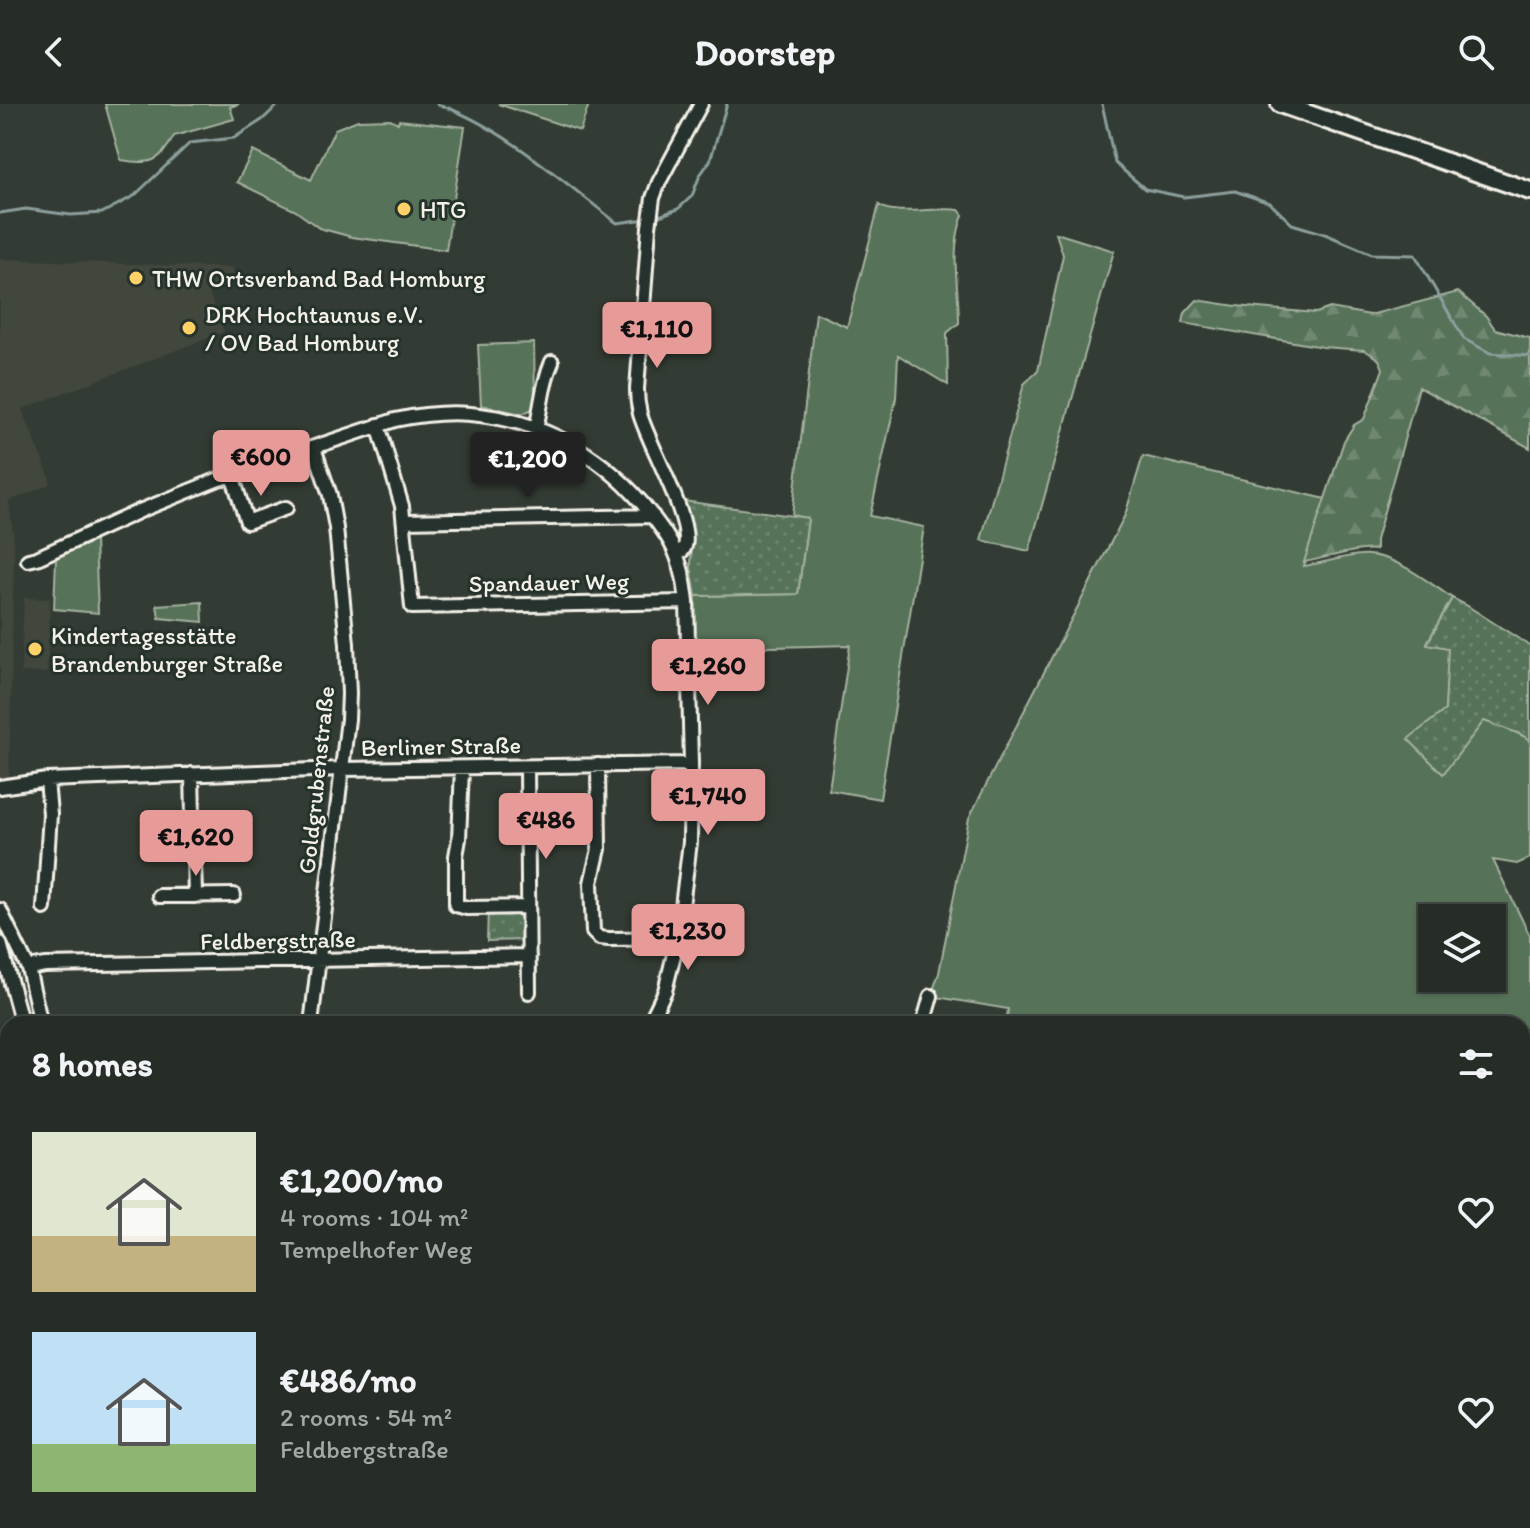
<!DOCTYPE html>
<meta charset="utf-8">
<style>
body{margin:0;font-family:Itim,sans-serif;background:#323933;color:#f1f3f6;height:100vh;display:flex;flex-direction:column;font-size:30px;white-space:nowrap}
*{box-sizing:border-box;margin:0}
p{font-size:26px;color:#a4a8a7}
.icon{flex:none;width:44px;height:44px;fill:none;stroke:currentColor;stroke-width:2;stroke-linecap:round;stroke-linejoin:round}
.map{position:relative;flex:1;overflow:hidden}
.panel{position:absolute;left:0px;top:912px;width:1530px;height:512px;display:flex;flex-direction:column;background:#262d27;border-radius:24px 24px 0 0;box-shadow:0 2px 6px #0004,0 0 0 2px #424944}
.panel>*{flex:none}
.tools{position:absolute;left:1418px;top:800px;display:grid;gap:16px}
.tools a{display:grid;place-items:center;width:88px;height:88px;border-radius:0px;background:#262d27;box-shadow:0 2px 6px #0004,0 0 0 2px #424944;font-size:40px}
.price{position:absolute;translate:-50% -68px;padding:0 18px;border-radius:8px;background:#e69b98;color:#111;font-size:26px;line-height:52px;filter:drop-shadow(0 2px 4px #0008)}
.price::after{content:'';position:absolute;left:50%;top:48px;width:24px;height:18px;margin-left:-12px;background:inherit;clip-path:polygon(0 0,100% 0,50% 100%)}
.price.current{background:#222;color:#fff}
ul{padding:0;list-style:none}
li{display:flex;align-items:center;gap:24px;height:200px;padding:0 32px}
li span{display:grid;place-items:center;flex:none;width:224px;height:160px;border-radius:0px;color:#555}
li>.icon{margin-inline-start:auto}
span .icon{width:96px;height:96px;fill:#fffc;stroke-width:1}
li b{font-size:34px}
h2{display:flex;justify-content:space-between;align-items:center;height:96px;padding:0 32px;font-size:34px}
header{display:flex;justify-content:space-between;align-items:center;height:104px;padding:0 32px;background:#262d27;font-size:36px;font-weight:800}
.map>svg:first-child{display:block}
.built{fill:#43473c}
.grass{fill:#567259;stroke:#a5b2a0;stroke-width:2;fill-rule:evenodd}
.forest{fill:url(#forest-firs);stroke:#a5b2a0;stroke-width:2}
.park{fill:url(#park-dots);stroke:#a5b2a0;stroke-width:2}
.lines{fill:none;stroke-linecap:round;stroke-linejoin:round}
.stream{stroke:#8c9f9d;stroke-width:3}
.minor-casing{stroke:#f4f1e8;stroke-width:18}
.major-casing{stroke:#f4f1e8;stroke-width:22}
.minor{stroke:#26332d;stroke-width:12}
.major{stroke:#26332d;stroke-width:16}
.poi-dot{fill:#ffd166;stroke:#26332d;stroke-width:3}
.labels{text-anchor:middle;dominant-baseline:central;stroke-width:6;stroke-linejoin:round;paint-order:stroke}
.poi-label{font-size:24px;fill:#f4f1e8;stroke:#26332d;text-anchor:start}
.street-label{font-size:24px;fill:#f4f1e8;stroke:#26332d}
</style>
<header><svg class="icon" aria-label="back" viewBox="0 0 24 24"><path d="M15 5l-7 7 7 7"/></svg>Doorstep<svg class="icon" aria-label="search" viewBox="0 0 24 24"><circle cx="10" cy="10" r="6"/><path d="M15 15l6 6"/></svg></header>
<div class="map">
<svg width="1530" height="1424" viewBox="0 0 1530 1424">
<defs>
<pattern id="forest-firs" width="22" height="20" patternUnits="userSpaceOnUse" patternTransform="scale(2)"><rect width="22" height="20" fill="#567259"/><path d="M5 1l3.5 6h-7zM16 11l3.5 6h-7z" fill="#6f8771"/></pattern>
<pattern id="park-dots" width="8" height="8" patternUnits="userSpaceOnUse" patternTransform="scale(2)"><rect width="8" height="8" fill="#567259"/><path d="M2 2h.1M6 6h.1" fill="none" stroke="#6f8771" stroke-width="1.8" stroke-linecap="round"/></pattern>
</defs>
<rect width="100%" height="100%" fill="#333c34"/>
<filter id="ink" filterUnits="userSpaceOnUse"><feTurbulence type="fractalNoise" baseFrequency=".0125" numOctaves="2"/><feDisplacementMap in="SourceGraphic" scale="16" xChannelSelector="R" yChannelSelector="G"/><feConvolveMatrix kernelMatrix="1 2 1 2 8 2 1 2 1" color-interpolation-filters="sRGB"/></filter>
<g filter="url(#ink)">
<path class="built" d="M 0,155 L 233,164 L 234,176 L 208,186 L 224,228 L 22,305 L 49,372 L 50,380 L 9,397 L 14,441 L 9,674 L 0,675 Z
M 24,494 L 50,495 L 47,569 L 21,568 Z
M 0,1185 L 8,1189 L 8,1351 L 0,1373 Z"/>
<path class="grass" d="M 105,0 L 239,0 L 230,3 L 234,15 L 174,32 C 160,59 150,61 121,56 Z
M 498,0 L 589,0 L 580,27 Z
M 390,15 L 398,19 L 399,16 L 465,23 L 446,146 L 352,133 L 319,124 L 296,107 L 237,78 L 253,47 L 311,76 L 335,25 L 358,16 Z
M 879,101 C 893,113 939,102 959,106 L 963,111 C 949,148 959,181 959,219 L 947,229 L 948,281 L 898,251 L 896,294 L 870,412 L 924,423 L 880,695 L 829,686 L 850,541 L 694,545 L 696,492 L 798,490 L 808,414 L 792,411 L 816,209 L 847,223 Z
M 1056,129 L 1114,147 L 1029,447 L 981,436 L 1024,280 L 1038,267 L 1063,151 Z
M 534,239 L 535,295 L 532,305 L 522,310 L 481,301 L 478,241 Z
M 1143,352 L 1326,395 L 1304,462 C 1323,459 1341,453 1360,451 C 1391,447 1428,478 1452,494 L 1427,539 L 1449,543 L 1445,606 C 1473,614 1505,621 1530,636 L 1530,754 L 1517,760 L 1493,756 L 1530,832 L 1530,987 L 1522,991 L 1522,920 L 1006,920 L 1008,905 L 931,892 L 939,869 L 969,714 L 1125,411 ZM 1432,814 L 1492,814 L 1492,874 L 1432,874 Z
M 95,436 L 98,509 L 54,505 L 56,454 Z
M 202,498 L 203,518 L 159,514 L 157,501 Z
M 1522,1004 L 1530,1016 L 1530,1173 L 1522,1158 Z"/>
<path class="forest" d="M 1458,188 L 1486,212 L 1495,225 L 1530,234 L 1530,344 L 1419,283 L 1376,436 L 1376,446 C 1359,443 1323,455 1304,458 L 1344,337 L 1354,321 L 1364,315 L 1380,273 L 1383,265 L 1380,257 L 1376,253 L 1364,246 L 1323,243 L 1183,219 L 1185,209 L 1197,196 L 1236,202 L 1316,209 L 1330,204 L 1370,211 Z"/>
<path class="park" d="M 683,397 L 808,414 L 798,490 L 696,492 L 691,464 L 692,430 Z
M 1452,494 L 1466,501 L 1530,542 L 1530,636 L 1520,630 L 1484,617 L 1443,670 L 1408,635 L 1445,606 L 1448,544 L 1427,540 Z
M 488,806 L 516,806 L 524,814 L 525,836 L 487,837 Z
M 1522,1225 L 1530,1236 L 1530,1424 L 1199,1424 L 1199,1416 L 1522,1416 Z"/>
<g class="lines">
<path class="stream" d="M 437,0 C 499,20 565,79 617,119 L 646,115
M 1102,0 L 1115,59 L 1145,85 L 1184,93 L 1235,87 L 1270,99 L 1292,120 L 1325,130 L 1372,150 L 1415,151 L 1464,235 L 1490,249 L 1530,252
M 0,109 L 26,105 L 71,111 L 102,109 L 134,92 L 190,39 L 234,34 L 262,16 L 279,0
M 654,114 L 678,105 L 692,92 L 700,71 L 710,57 L 727,0"/>
<g class="minor-casing">
<path id="minor" d="M 378,321 L 402,402 L 412,503 L 687,498
M 536,324 C 542,301 542,280 552,258
M 232,371 L 247,418 L 286,404
M 404,417 L 653,412
M 677,451 C 681,448 683,448 685,442 C 693,417 648,339 640,310 C 638,302 637,294 637,285 L 649,123 L 653,94 L 659,78 L 701,0
M 28,456 L 37,454 L 142,406 L 219,375 L 395,316 C 423,310 451,307 480,311 C 548,319 608,355 650,409 C 660,422 670,435 676,450 C 683,466 685,482 687,498 L 691,660 L 690,738 L 678,834 L 665,887 L 649,920
M 598,661 L 599,745 L 591,779 L 593,828 L 599,834 L 609,835 L 678,834
M 527,663 L 529,888
M 462,664 L 459,735 L 456,752 L 456,801 L 467,804 L 528,803
M 192,670 L 195,792
M 0,683 L 47,676 L 341,665 L 691,660
M 159,792 L 234,791
M 44,804 L 50,710 L 47,676
M 0,806 L 28,864 L 41,920
M 0,839 L 22,920
M 28,864 L 45,861 L 529,852
M 311,920 L 348,615 L 349,590 L 347,540 L 336,424 L 330,391 L 314,344
M 923,920 L 931,892
M 0,1072 L 8,1069
M 1522,1221 L 1530,1233
M 0,1386 L 8,1389
M 0,1404 L 8,1407
M 29,1416 L 53,1424
M 92,1416 L 102,1424
M 132,1416 L 134,1424
M 1122,1416 L 1126,1424
M 0,1418 L 11,1416
M 116,1424 L 122,1416
M 284,1424 L 288,1416
M 430,1424 L 433,1416
M 644,1424 L 649,1416
M 833,1424 L 846,1416
M 976,1424 L 983,1416
M 1162,1424 L 1173,1416"/>
</g>
<g class="major-casing">
<path id="major" d="M 1280,0 L 1530,87"/>
</g>
<use href="#minor" class="minor"/>
<use href="#major" class="major"/>
</g>
</g>
<g class="poi-dot">
<circle cx="404" cy="105" r="8"/>
<circle cx="136" cy="174" r="8"/>
<circle cx="189" cy="224" r="8"/>
<circle cx="35" cy="545" r="8"/>
</g>
<g class="labels">
<g class="poi-label">
<text x="420" y="105">HTG</text>
<text x="152" y="174">THW Ortsverband Bad Homburg</text>
<text x="205" y="210">DRK Hochtaunus e.V.<tspan x="205" dy="28">/ OV Bad Homburg</tspan></text>
<text x="51" y="531">Kindertagesstätte<tspan x="51" dy="28">Brandenburger Straße</tspan></text>
</g>
<g class="street-label">
<text transform="translate(549 478) rotate(-1)">Spandauer Weg</text>
<text transform="translate(441 642) rotate(-1)">Berliner Straße</text>
<text transform="translate(316 676) rotate(-84)">Goldgrubenstraße</text>
<text transform="translate(278 836) rotate(-1)">Feldbergstraße</text>
</g>
</g>
</svg>
<div class="tools">
<a><svg class="icon" aria-label="layers" viewBox="0 0 24 24"><path d="M12 4l9 5-9 5-9-5zM3 14l9 5 9-5"/></svg></a>
</div>
<b class="price" style="left:657px;top:266px">€1,110</b>
<b class="price" style="left:261px;top:394px">€600</b>
<b class="price current" style="left:528px;top:396px">€1,200</b>
<b class="price" style="left:708px;top:603px">€1,260</b>
<b class="price" style="left:708px;top:733px">€1,740</b>
<b class="price" style="left:546px;top:757px">€486</b>
<b class="price" style="left:196px;top:774px">€1,620</b>
<b class="price" style="left:688px;top:868px">€1,230</b>
<section class="panel">
<h2>8 homes<svg class="icon" aria-label="filters" viewBox="0 0 24 24"><path d="M4 7h16M4 17h16"/><circle cx="9" cy="7" r="2"/><circle cx="15" cy="17" r="2"/></svg></h2>
<ul>
<li><span style="background:linear-gradient(#dfe7d0 65%,#c2b280 0)"><svg class="icon" aria-label="home" viewBox="0 0 24 24"><path d="M3 11l9-7 9 7M6 9v11h12V9"/></svg></span><div><b>€1,200/mo</b><p>4 rooms · 104 m²</p><p>Tempelhofer Weg</p></div><svg class="icon" aria-label="heart" viewBox="0 0 24 24"><path d="M12 20l-8-8c-3-5 5-10 8-4 3-6 11-1 8 4z"/></svg></li>
<li><span style="background:linear-gradient(#bfe0f5 70%,#8fb573 0)"><svg class="icon" aria-label="home" viewBox="0 0 24 24"><path d="M3 11l9-7 9 7M6 9v11h12V9"/></svg></span><div><b>€486/mo</b><p>2 rooms · 54 m²</p><p>Feldbergstraße</p></div><svg class="icon" aria-label="heart" viewBox="0 0 24 24"><path d="M12 20l-8-8c-3-5 5-10 8-4 3-6 11-1 8 4z"/></svg></li>
</ul>
</section>
</div>
